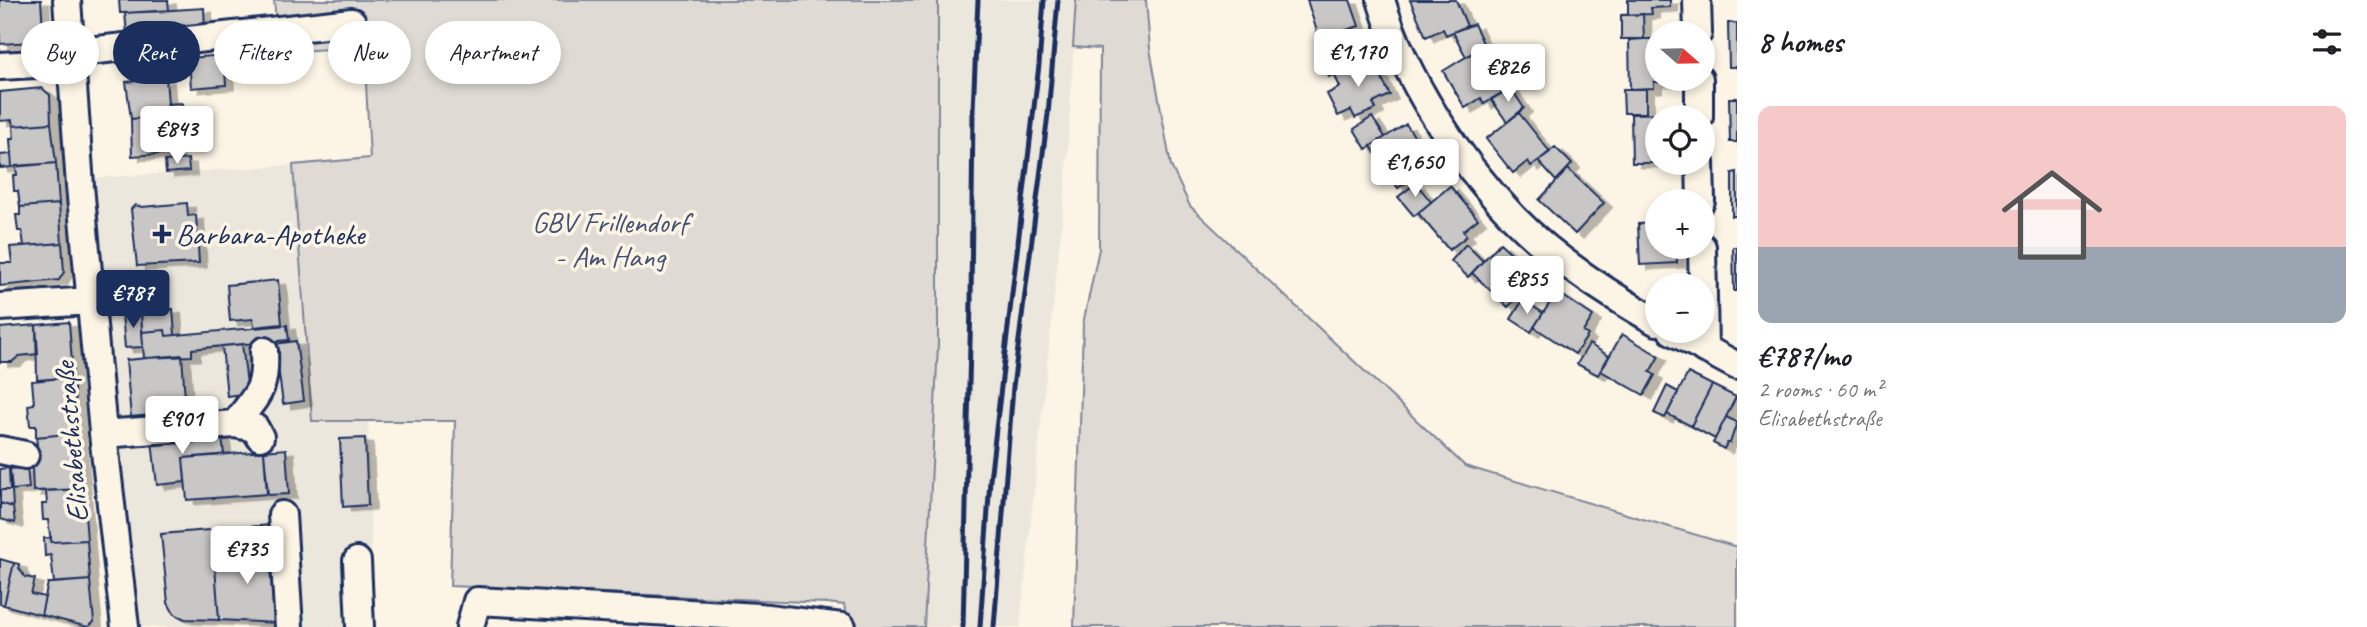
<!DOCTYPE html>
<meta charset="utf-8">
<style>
body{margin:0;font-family:Caveat,sans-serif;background:#f6f6f6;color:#202124;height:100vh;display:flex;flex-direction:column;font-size:26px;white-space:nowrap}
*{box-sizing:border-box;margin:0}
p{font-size:23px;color:#757577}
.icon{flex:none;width:38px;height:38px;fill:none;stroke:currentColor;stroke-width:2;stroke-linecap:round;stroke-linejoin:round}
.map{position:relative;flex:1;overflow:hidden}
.side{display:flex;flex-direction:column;background:#fff;width:630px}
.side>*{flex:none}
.hud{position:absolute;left:21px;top:21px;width:665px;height:63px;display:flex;gap:14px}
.needle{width:46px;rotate:110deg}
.buttons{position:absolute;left:1645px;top:21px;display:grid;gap:14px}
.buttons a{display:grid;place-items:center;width:70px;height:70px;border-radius:50%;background:#fff;box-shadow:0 4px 10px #0003;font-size:35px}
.price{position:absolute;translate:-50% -60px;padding:0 16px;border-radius:7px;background:#fff;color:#222;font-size:23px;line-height:46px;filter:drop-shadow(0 2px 4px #0008)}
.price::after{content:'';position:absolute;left:50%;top:42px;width:21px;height:16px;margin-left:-10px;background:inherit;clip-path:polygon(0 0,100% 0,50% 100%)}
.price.current{background:#1b2f5e;color:#fff}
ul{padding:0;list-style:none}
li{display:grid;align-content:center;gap:14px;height:371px;padding:0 21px}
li+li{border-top:2px solid #e0e0e0}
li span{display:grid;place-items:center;height:217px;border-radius:14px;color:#555}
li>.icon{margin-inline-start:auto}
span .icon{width:126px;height:126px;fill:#fffc;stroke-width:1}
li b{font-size:30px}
h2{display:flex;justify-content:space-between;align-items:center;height:84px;padding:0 21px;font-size:30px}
.tag{padding:0 24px;border-radius:32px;background:#fff;box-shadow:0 4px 10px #0003;font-size:24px;line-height:63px}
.tag.current{background:#1b2f5e;color:#fff}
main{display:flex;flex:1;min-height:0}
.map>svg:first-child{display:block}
.built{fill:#ece7dc}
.green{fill:#dfdbd4;stroke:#7d8599;stroke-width:2}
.building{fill:#c8c7c6;stroke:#1b2f5e;stroke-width:2;filter:url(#shadow)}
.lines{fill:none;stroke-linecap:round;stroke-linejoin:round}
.minor-casing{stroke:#1b2f5e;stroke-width:32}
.minor{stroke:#fcf5e5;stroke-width:26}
.rail{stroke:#1b2f5e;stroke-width:5}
.poi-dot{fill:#1b2f5e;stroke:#fcf5e5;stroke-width:2.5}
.labels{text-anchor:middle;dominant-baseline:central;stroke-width:7;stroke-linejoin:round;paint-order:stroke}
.park-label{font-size:30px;fill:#425176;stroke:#fcf5e5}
.poi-label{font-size:30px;fill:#1b2f5e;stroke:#fcf5e5;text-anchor:start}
.street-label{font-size:30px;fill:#1b2f5e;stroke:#fcf5e5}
</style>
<main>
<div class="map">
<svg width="1737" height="627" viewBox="0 0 1737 627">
<defs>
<filter id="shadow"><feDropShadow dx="8" dy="4.5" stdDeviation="0" flood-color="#0004"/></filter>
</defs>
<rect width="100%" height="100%" fill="#fcf5e5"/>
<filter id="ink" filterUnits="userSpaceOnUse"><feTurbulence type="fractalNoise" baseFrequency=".0143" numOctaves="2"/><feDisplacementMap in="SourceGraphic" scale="14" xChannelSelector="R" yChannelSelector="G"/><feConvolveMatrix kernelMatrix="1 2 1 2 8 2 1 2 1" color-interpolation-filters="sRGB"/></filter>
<g filter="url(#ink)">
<path class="built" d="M 938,0 L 1076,0 L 1066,182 L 1020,627 L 922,627 L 938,344 Z
M 293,165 L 312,421 L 368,421 L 373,627 L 125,627 L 77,179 Z"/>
<path class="green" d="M 274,0 L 938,0 L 938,344 L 924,627 L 849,627 L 844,605 L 827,603 L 450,586 L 455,421 L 312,421 L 293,165 L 370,158 L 364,47 L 279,52 Z
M 1076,0 L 1146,0 L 1150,49 L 1171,166 L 1190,206 L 1465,466 L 1737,547 L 1737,627 L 1074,627 L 1083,324 L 1099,249 L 1100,49 L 1073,47 Z"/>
<path class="building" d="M 0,0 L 41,0 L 43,29 L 33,42 L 0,44 Z
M 119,0 L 168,0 L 169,11 L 120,13 Z
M 1307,0 L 1350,0 L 1359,26 L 1340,32 L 1342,37 L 1321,44 Z
M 1410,0 L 1456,0 L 1467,26 L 1446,35 L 1443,29 L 1426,37 Z
M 1628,0 L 1670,0 L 1670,7 L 1651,8 L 1652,14 L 1628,15 Z
M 204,8 L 205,29 L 127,34 L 125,13 Z
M 1643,14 L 1644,39 L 1621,39 L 1621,15 Z
M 1728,23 L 1737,23 L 1737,67 L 1729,67 Z
M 1474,24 L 1484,45 L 1466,57 L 1453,32 Z
M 1644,39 L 1657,39 L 1657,79 L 1672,79 L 1673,82 L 1654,82 L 1654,88 L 1630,89 L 1629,40 Z
M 1339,46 L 1349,67 L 1329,77 L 1318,55 Z
M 1479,49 L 1504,92 L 1484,104 L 1481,98 L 1465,108 L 1443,71 Z
M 224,55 L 226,85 L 191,88 L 189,58 Z
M 1371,56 L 1390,95 L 1373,103 L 1376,109 L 1355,118 L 1351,110 L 1338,116 L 1327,94 L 1340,87 L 1334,74 Z
M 166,78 L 169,116 L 131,119 L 126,82 Z
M 42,88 L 50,95 L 51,123 L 13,126 L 12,120 L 0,121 L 0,92 Z
M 1511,88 L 1524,108 L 1507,122 L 1491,99 Z
M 1623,89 L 1646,89 L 1646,113 L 1624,113 Z
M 1729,98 L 1737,98 L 1737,142 L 1730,142 Z
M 182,103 L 183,115 L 169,116 L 167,104 Z
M 1519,113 L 1550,152 L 1531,166 L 1528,161 L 1513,173 L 1486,139 Z
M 1673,113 L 1673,117 L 1657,117 L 1657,163 L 1667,163 L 1632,163 L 1631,114 Z
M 183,115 L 184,126 L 169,127 L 169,116 Z
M 169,116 L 172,153 L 132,156 L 131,119 Z
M 1372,117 L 1385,137 L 1366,149 L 1354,129 Z
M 51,123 L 56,163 L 12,167 L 10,139 L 14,139 L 13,126 Z
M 1406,124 L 1430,160 L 1414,170 L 1418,175 L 1398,188 L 1371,146 Z
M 1555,147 L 1572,164 L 1556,181 L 1538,161 Z
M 11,154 L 12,167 L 0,168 L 0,155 Z
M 188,159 L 189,171 L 166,173 L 165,161 Z
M 56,163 L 59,204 L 20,207 L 18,191 L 14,191 L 13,175 L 17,175 L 16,166 Z
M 1568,169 L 1604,203 L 1575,234 L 1539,200 Z
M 1737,172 L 1737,216 L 1732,216 L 1732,173 Z
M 1416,183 L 1431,202 L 1414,216 L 1398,197 Z
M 1450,186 L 1478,219 L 1463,231 L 1467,236 L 1449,250 L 1418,213 Z
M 187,203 L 188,216 L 196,215 L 199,263 L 137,266 L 131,209 L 135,205 L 142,207 Z
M 59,204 L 62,243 L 24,246 L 22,231 L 18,231 L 16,215 L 20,215 L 20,207 Z
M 1657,223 L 1657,247 L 1676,247 L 1677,263 L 1640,265 L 1638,224 Z
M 62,243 L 64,272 L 59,280 L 0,286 L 0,263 L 12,263 L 10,247 Z
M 1500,243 L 1532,272 L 1519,285 L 1524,290 L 1508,307 L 1472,273 Z
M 1466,244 L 1483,261 L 1468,277 L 1451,261 Z
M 1733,247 L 1737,247 L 1737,291 L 1734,291 Z
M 278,280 L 282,324 L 254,327 L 253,319 L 230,321 L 227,285 Z
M 1557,292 L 1593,316 L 1583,332 L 1588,335 L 1575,354 L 1534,327 Z
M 1523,300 L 1543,313 L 1531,332 L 1511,319 Z
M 173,309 L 175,335 L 166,336 L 165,330 L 142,332 L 141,311 Z
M 141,311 L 143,347 L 125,348 L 122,313 Z
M 69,322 L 73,377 L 37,380 L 36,325 Z
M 36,325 L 38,354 L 19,356 L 12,362 L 0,362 L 0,328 Z
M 287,325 L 289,340 L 192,349 L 192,356 L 144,358 L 142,332 L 165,330 L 166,336 Z
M 1622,334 L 1659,356 L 1650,372 L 1655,375 L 1644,395 L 1601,371 Z
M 296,341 L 304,401 L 283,404 L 275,344 Z
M 242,344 L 248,393 L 227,396 L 222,346 Z
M 1589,344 L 1609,356 L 1598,375 L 1577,364 Z
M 182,355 L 186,414 L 131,418 L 126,360 Z
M 1688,373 L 1712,385 L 1691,426 L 1667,414 Z
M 73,377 L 78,433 L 36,437 L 36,426 L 30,426 L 28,405 L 34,404 L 32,381 Z
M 1712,385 L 1736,397 L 1715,439 L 1691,426 Z
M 1667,386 L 1678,392 L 1665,418 L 1654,413 Z
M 1726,417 L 1737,422 L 1730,443 L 1727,443 L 1724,449 L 1713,443 Z
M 78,433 L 83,489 L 33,491 L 31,445 L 37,444 L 36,437 Z
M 222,436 L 224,455 L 183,458 L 185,482 L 157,485 L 152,441 Z
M 365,438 L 368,505 L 343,507 L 340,439 Z
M 286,449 L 289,494 L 268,495 L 264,451 Z
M 264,451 L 267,494 L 187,500 L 183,458 Z
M 27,467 L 29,488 L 12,490 L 10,469 Z
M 9,468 L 10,490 L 0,490 L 0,469 Z
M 83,489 L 87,540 L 51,542 L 48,520 L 43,520 L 42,504 L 47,504 L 46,491 Z
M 0,490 L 12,490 L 13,507 L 0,503 Z
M 0,503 L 13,507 L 15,523 L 0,519 Z
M 271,525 L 273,548 L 214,553 L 219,620 L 185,619 L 174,614 L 168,603 L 161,534 Z
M 51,537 L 51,542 L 87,540 L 90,580 L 54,583 L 51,555 L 45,556 L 44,538 Z
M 273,548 L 279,623 L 219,620 L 214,553 Z
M 0,559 L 14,563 L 4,605 L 0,604 Z
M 14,563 L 19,564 L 19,568 L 25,577 L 35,579 L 31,594 L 45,597 L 41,615 L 4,605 Z
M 90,580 L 94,622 L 88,627 L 41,615 L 48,583 Z"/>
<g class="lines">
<g class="minor-casing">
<path id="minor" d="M 67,0 L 80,186 L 104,443 L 125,627
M 1381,0 C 1404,78 1458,160 1514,218 C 1555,260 1607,293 1657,322
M 1697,0 L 1698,33
M 70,53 L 352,22
M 0,66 L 71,62
M 1699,79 L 1699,117
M 1700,163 L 1701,201
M 1702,247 L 1704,349
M 0,307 L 91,301
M 1672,331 L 1737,366
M 235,424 L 255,428 L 260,437
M 103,434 L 235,424 C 258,393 266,391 264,351
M 0,450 L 25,455
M 282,515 L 289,627
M 357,561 L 360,627
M 470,627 L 477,601 L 759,617 L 842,627"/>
</g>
<use href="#minor" class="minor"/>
<path class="rail" d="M 963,627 L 971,303 L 973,110 L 978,0
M 980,627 L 990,480 L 1039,65 L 1044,0
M 994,627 L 1013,387 L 1048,114 L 1058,0"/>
</g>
</g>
<path class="poi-dot" d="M158.5 223.5h7v7h7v7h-7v7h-7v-7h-7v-7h7z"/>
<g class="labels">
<g class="park-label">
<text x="610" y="222">GBV Frillendorf<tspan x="610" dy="34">- Am Hang</tspan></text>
</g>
<g class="poi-label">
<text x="176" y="234">Barbara-Apotheke</text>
</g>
<g class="street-label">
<text transform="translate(71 442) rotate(-95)">Elisabethstraße</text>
</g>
</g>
</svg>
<div class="buttons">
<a><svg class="needle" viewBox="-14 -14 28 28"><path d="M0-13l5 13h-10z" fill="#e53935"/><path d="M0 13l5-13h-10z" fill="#757577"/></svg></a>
<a><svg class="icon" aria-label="locate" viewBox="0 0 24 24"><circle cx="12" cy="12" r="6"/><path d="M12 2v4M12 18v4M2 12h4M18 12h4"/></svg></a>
<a>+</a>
<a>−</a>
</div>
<b class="price" style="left:1358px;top:89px">€1,170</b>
<b class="price" style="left:1508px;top:104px">€826</b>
<b class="price" style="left:177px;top:166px">€843</b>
<b class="price" style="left:1415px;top:199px">€1,650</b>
<b class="price" style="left:1527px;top:316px">€855</b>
<b class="price current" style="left:133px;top:330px">€787</b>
<b class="price" style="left:182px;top:456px">€901</b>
<b class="price" style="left:247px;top:586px">€735</b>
<div class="hud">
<a class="tag">Buy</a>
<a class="tag current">Rent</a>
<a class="tag">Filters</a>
<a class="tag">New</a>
<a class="tag">Apartment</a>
</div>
</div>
<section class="side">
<h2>8 homes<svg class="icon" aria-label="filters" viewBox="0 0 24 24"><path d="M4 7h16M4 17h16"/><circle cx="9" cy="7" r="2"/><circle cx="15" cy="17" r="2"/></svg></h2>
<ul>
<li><span style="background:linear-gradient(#f6c9c9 65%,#9aa5b1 0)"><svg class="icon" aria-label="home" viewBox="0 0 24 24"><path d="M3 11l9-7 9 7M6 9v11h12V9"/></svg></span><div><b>€787/mo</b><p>2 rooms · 60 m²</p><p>Elisabethstraße</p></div></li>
</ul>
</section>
</main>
